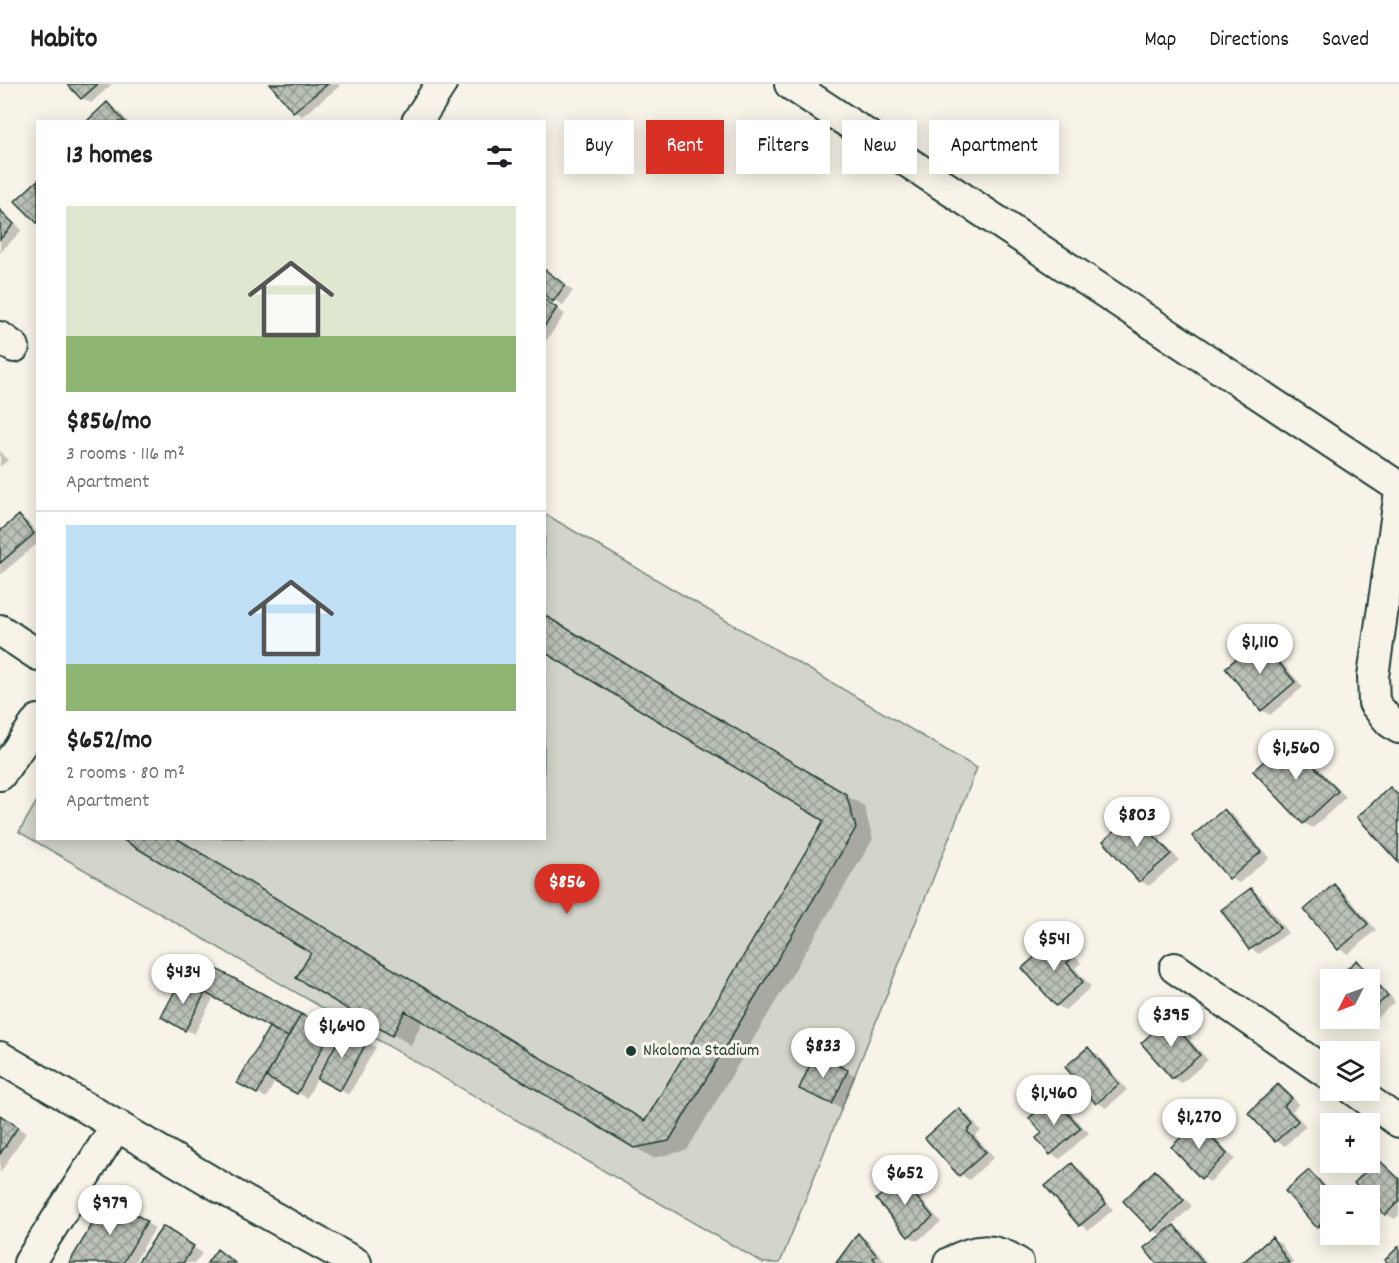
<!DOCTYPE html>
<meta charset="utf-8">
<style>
body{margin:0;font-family:Dekko,sans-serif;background:#f2f2f2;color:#202124;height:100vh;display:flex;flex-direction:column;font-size:22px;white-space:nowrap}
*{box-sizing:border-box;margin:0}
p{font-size:20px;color:#757577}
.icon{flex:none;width:33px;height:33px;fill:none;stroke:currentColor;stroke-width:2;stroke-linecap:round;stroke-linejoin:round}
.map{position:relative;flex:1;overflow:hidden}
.panel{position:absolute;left:36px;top:36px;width:510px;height:720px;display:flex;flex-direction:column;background:#fff;border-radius:0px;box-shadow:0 3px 15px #0003}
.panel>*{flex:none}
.top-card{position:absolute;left:564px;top:36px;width:570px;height:54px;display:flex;gap:12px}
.needle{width:39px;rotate:228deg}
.fabs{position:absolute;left:1320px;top:885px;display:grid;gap:12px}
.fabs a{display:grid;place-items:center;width:60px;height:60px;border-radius:0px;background:#fff;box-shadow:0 3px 15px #0003;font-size:30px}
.price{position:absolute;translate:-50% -51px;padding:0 14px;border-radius:21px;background:#fff;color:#222;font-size:20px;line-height:39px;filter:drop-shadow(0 2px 3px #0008)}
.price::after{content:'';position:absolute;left:50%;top:36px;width:18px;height:14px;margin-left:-9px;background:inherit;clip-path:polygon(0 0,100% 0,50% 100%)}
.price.on{background:#d93025;color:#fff}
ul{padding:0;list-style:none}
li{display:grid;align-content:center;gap:12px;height:318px;padding:0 30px}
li+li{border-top:2px solid #e0e0e0}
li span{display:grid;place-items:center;height:186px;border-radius:0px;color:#555}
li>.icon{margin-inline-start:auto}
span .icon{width:108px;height:108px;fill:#fffc;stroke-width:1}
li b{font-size:26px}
h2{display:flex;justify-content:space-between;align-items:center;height:72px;padding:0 30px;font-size:26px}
.tag{padding:0 21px;border-radius:0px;background:#fff;box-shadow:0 3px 15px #0003;font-size:21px;line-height:54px}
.tag.on{background:#d93025;color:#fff}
header{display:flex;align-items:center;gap:36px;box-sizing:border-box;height:84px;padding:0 30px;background:#fff;border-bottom:2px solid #e0e0e0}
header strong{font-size:28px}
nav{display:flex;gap:33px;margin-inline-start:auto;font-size:21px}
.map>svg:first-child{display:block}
.pitch{fill:#d3d5ca;stroke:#79897f;stroke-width:1.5}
.shadow{fill:#0003}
.building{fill:url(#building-cross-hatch);stroke:#1f3d34;stroke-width:1.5}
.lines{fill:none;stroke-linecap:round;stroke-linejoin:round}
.street-casing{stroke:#1f3d34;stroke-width:34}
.street{stroke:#f7f3e8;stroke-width:30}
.poi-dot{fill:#1f3d34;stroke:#f7f3e8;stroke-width:2}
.labels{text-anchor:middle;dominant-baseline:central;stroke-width:6;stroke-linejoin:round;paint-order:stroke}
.poi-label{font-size:18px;fill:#1f3d34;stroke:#f7f3e8;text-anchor:start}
</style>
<header>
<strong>Habito</strong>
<nav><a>Map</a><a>Directions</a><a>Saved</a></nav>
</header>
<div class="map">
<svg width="1399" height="1179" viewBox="0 0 1399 1179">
<defs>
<pattern id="building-cross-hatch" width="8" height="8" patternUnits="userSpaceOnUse" patternTransform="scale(1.5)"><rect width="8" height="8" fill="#bbc1b6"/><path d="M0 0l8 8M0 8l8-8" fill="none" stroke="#979e95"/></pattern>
</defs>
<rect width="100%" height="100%" fill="#f7f3e8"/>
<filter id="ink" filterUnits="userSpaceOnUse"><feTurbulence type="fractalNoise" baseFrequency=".0167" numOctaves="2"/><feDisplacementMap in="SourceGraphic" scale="12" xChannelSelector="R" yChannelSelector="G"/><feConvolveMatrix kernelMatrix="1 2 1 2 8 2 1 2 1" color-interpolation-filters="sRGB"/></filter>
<g filter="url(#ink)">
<path class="pitch" d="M 545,430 L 977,684 L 780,1179 L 763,1179 L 19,748 L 37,717 L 38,754 L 544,754 Z"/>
<path class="shadow" d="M 69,0 L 112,0 L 91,19 L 82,14 Z
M 272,0 L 338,0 L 340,2 L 302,32 L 294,27 Z
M 107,20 L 116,25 L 128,38 L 88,38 Z
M 0,125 L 22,146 L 0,169 Z
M 544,186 L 573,207 L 563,221 L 554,216 Z
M 544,216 L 565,230 L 544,260 Z
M 0,367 L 8,376 L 0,383 Z
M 19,433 L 28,438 L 38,450 L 38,459 L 0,491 L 0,449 Z
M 544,532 L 864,722 L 873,755 L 687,1066 L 653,1074 L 423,936 L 411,961 L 298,894 L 313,868 L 646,1038 L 826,736 Z
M 1259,557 L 1268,562 L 1303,603 L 1270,631 L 1262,626 Z
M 1288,656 L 1297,661 L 1346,713 L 1313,744 L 1304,739 L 1255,687 Z
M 1390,705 L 1399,710 L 1399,776 L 1359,733 Z
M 1224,726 L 1233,731 L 1269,774 L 1239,799 L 1230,794 Z
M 1135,732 L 1143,737 L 1179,776 L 1149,802 L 1140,797 Z
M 1334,802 L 1343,807 L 1376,846 L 1348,870 L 1339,865 L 1306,826 Z
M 1251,806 L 1260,811 L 1288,849 L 1259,870 L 1250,864 Z
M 1057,856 L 1065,861 L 1081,879 L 1075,884 L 1091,903 L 1065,926 L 1056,921 Z
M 194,875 L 341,954 L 345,946 L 376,963 L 349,1011 L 318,993 L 307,1014 L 276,996 L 266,1014 L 239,999 L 271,943 L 214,913 L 194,950 L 163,933 Z
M 1358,878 L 1366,883 L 1395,918 L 1366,943 L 1354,934 L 1370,934 L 1370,896 Z
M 1171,934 L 1180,939 L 1193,954 L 1190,956 L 1208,976 L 1182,999 L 1173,994 Z
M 1088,965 L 1097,970 L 1127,1006 L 1106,1024 L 1097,1018 Z
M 847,987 L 856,992 L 842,1024 L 810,1010 Z
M 1278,1002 L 1287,1007 L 1299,1020 L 1292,1027 L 1306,1042 L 1285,1062 L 1276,1057 Z
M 1054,1015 L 1062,1020 L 1089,1049 L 1060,1075 L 1051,1070 L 1038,1055 L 1044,1049 Z
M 959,1026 L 968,1031 L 981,1047 L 975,1052 L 994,1073 L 969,1096 L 960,1090 Z
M 0,1032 L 26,1049 L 0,1089 Z
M 1197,1040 L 1206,1045 L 1235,1075 L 1210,1098 L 1202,1093 Z
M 1379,1076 L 1387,1082 L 1399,1093 L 1399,1131 L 1395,1135 L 1386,1130 L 1370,1113 Z
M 1331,1078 L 1358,1078 L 1343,1091 Z
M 1072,1081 L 1081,1086 L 1113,1126 L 1089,1146 L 1080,1141 L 1047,1102 Z
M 1155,1087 L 1164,1092 L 1192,1122 L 1166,1147 L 1167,1148 L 1174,1143 L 1183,1148 L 1207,1179 L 1158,1179 L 1163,1152 L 1153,1146 Z
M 1309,1088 L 1318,1093 L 1334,1112 L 1330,1112 L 1330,1145 L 1327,1148 L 1318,1143 Z
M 905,1092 L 914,1098 L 926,1112 L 921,1115 L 941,1138 L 917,1157 L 909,1152 Z
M 109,1116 L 155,1144 L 134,1179 L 71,1179 Z
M 172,1149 L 202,1169 L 195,1179 L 139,1179 Z
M 859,1151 L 867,1156 L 885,1177 L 882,1179 L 838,1179 Z
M 1273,1155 L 1281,1160 L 1294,1179 L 1245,1179 Z"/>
<path class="building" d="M 67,0 L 98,0 L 81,15 Z
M 270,0 L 328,0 L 293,28 Z
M 107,18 L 125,38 L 86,38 Z
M 38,96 L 38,140 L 15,117 Z
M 0,126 L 14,140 L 0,155 Z
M 544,185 L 565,201 L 553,218 L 544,211 Z
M 544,215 L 557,224 L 544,243 Z
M 19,431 L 34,450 L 0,479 L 0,447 Z
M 544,531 L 846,710 L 856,744 L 669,1057 L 634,1064 L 405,927 L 392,952 L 296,894 L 311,869 L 120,754 L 176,754 L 645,1037 L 824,737 L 544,568 Z
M 1259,555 L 1295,598 L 1261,627 L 1225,584 Z
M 1288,655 L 1338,707 L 1303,740 L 1253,687 Z
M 1390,703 L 1399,712 L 1398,778 L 1357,733 Z
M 1224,725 L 1261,768 L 1229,795 L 1192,752 Z
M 1134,730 L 1171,770 L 1139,798 L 1103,757 Z
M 1334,800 L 1368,840 L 1338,866 L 1304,826 Z
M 1251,804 L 1280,844 L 1249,866 L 1221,826 Z
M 1056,854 L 1073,873 L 1067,879 L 1083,898 L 1056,922 L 1022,884 Z
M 194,873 L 301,930 L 288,953 L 181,896 Z
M 1357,876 L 1388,912 L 1370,927 L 1370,896 L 1334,896 Z
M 181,896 L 205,909 L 185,947 L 161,933 Z
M 301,930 L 332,946 L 297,1010 L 266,993 Z
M 1171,932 L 1185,949 L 1183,951 L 1200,971 L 1172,995 L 1141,959 Z
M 269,943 L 288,953 L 257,1010 L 237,999 Z
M 345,944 L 368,956 L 340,1007 L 317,995 Z
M 1088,963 L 1119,1000 L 1096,1020 L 1065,983 Z
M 815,970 L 848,986 L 832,1020 L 799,1005 Z
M 1278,1000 L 1292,1014 L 1284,1022 L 1298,1037 L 1275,1058 L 1248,1029 Z
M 1053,1013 L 1081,1044 L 1050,1071 L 1036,1054 L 1042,1049 L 1029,1034 Z
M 959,1024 L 973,1041 L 967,1047 L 986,1068 L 959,1092 L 925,1054 Z
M 0,1031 L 18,1043 L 0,1070 Z
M 1197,1038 L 1227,1070 L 1201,1095 L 1171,1063 Z
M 1330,1067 L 1330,1078 L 1351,1078 L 1338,1090 L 1324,1073 Z
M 1378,1075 L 1399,1095 L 1399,1117 L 1385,1131 L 1370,1116 L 1370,1112 L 1366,1112 L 1354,1099 Z
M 1072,1079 L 1106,1120 L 1079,1142 L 1045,1102 Z
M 1155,1086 L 1184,1116 L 1152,1147 L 1123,1117 Z
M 1309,1086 L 1332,1112 L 1330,1132 L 1317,1144 L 1285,1107 Z
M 905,1091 L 918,1106 L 914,1110 L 933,1133 L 908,1153 L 876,1115 Z
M 108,1114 L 147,1137 L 123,1179 L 69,1179 Z
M 1174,1141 L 1204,1179 L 1156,1179 L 1144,1164 Z
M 163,1142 L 194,1162 L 183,1179 L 137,1179 Z
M 858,1149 L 877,1172 L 873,1174 L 877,1179 L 836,1179 Z
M 1272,1153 L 1289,1179 L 1242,1179 Z
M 1399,1162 L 1399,1179 L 1388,1179 L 1385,1176 Z
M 217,1165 L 235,1179 L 207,1179 Z"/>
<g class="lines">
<g class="street-casing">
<path id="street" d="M 790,0 L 1399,403
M 417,38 L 441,0
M 0,253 L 14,263
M 1399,415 L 1373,592 L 1374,619 L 1390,638 L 1399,644
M 0,546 L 38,571
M 0,691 L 38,636
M 1175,884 L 1330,991
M 0,973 L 241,1115 L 356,1179
M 1354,1006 L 1399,1038
M 29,1179 L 117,1041
M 949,1179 C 973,1165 993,1162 1018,1179"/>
</g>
<use href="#street" class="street"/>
</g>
</g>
<circle class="poi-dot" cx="631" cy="967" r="6"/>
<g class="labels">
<g class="poi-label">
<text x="643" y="967">Nkoloma Stadium</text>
</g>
</g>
</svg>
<div class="fabs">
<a><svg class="needle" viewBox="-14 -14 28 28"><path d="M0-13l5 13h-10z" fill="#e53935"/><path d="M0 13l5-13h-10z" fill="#757577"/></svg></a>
<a><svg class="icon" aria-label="layers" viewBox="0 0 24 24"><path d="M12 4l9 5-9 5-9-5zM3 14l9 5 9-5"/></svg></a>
<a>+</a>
<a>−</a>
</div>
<b class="price" style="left:1260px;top:591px">$1,110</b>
<b class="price" style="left:1296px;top:697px">$1,560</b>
<b class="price" style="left:1137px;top:764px">$803</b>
<b class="price on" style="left:567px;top:831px">$856</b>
<b class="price" style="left:1054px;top:888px">$541</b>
<b class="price" style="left:183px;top:921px">$434</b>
<b class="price" style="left:1171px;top:964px">$395</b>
<b class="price" style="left:342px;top:975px">$1,640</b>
<b class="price" style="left:823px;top:995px">$833</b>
<b class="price" style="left:1054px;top:1042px">$1,460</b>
<b class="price" style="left:1199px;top:1066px">$1,270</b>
<b class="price" style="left:905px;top:1122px">$652</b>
<b class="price" style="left:110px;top:1152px">$979</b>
<div class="top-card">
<a class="tag">Buy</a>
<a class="tag on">Rent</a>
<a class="tag">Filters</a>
<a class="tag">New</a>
<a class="tag">Apartment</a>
</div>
<section class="panel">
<h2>13 homes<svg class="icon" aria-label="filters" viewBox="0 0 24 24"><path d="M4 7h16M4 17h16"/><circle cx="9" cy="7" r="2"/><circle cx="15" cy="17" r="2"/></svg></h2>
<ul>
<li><span style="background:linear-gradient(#dfe7d0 70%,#8fb573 0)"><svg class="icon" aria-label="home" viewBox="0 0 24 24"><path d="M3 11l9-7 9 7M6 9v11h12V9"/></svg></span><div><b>$856/mo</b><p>3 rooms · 116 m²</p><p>Apartment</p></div></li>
<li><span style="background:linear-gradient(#bfe0f5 75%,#8fb573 0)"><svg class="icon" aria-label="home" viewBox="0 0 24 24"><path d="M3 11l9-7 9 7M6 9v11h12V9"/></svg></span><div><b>$652/mo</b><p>2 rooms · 80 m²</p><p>Apartment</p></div></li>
</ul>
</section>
</div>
